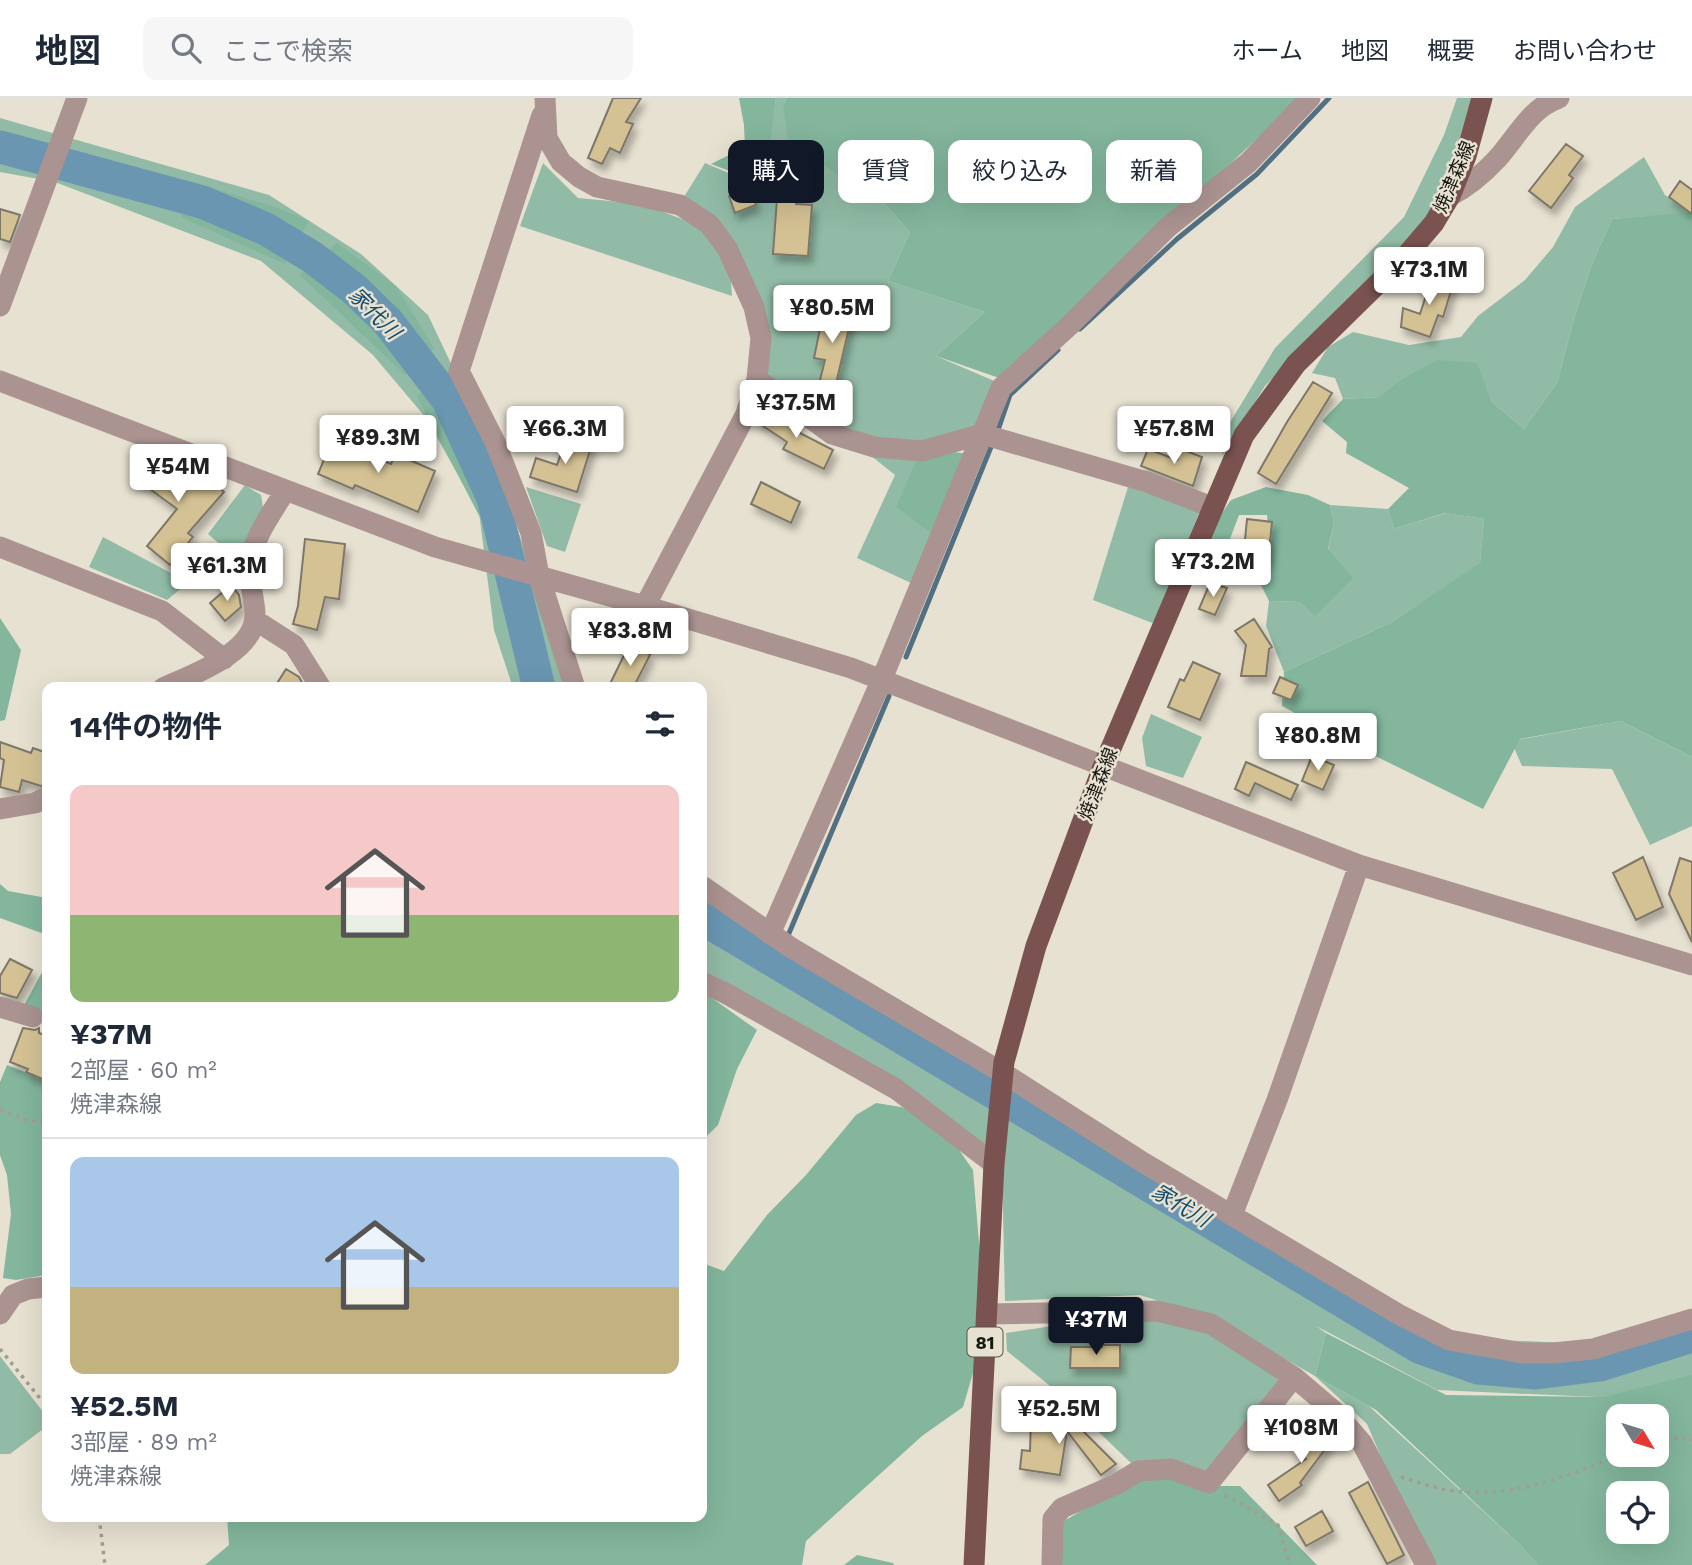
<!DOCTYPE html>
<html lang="ja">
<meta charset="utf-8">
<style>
body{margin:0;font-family:"Work Sans","Noto Sans JP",sans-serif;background:#f6f6f7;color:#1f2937;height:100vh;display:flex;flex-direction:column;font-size:26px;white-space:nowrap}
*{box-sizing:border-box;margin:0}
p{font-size:23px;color:#747a83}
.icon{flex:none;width:38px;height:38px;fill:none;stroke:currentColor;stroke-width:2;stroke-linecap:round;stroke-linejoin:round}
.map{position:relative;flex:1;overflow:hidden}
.panel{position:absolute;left:42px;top:584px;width:665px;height:840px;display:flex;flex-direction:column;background:#fff;border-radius:14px;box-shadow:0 7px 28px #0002}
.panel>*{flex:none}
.top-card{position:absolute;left:728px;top:42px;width:665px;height:63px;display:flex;gap:14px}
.needle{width:46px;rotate:128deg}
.buttons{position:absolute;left:1606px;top:1306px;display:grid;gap:14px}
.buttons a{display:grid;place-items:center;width:63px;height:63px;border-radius:14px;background:#fff;box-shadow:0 7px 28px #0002;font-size:35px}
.price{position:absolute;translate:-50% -60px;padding:0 16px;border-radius:7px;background:#fff;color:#222;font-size:23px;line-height:46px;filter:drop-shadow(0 2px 4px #0008)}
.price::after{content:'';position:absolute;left:50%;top:42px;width:21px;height:16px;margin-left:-10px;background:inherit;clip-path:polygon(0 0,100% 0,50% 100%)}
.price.current{background:#111827;color:#fff}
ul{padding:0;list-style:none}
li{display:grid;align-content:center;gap:14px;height:371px;padding:0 28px}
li+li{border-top:2px solid #e0e1e3}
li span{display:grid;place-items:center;height:217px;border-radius:14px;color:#555}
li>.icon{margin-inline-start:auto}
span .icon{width:126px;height:126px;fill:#fffc;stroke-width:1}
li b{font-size:30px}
h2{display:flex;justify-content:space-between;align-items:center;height:84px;padding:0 28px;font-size:30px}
.tag{padding:0 24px;border-radius:14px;background:#fff;box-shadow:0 7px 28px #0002;font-size:24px;line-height:63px}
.tag.current{background:#111827;color:#fff}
header{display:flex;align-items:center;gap:42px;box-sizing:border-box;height:98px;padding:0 35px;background:#fff;border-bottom:2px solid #e0e1e3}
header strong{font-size:33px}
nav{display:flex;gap:38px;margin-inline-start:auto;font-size:24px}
.search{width:490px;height:63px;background:#f6f6f7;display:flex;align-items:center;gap:18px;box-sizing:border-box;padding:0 24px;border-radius:14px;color:#747a83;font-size:26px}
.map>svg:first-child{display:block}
.green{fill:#91bba6}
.forest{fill:#83b69d;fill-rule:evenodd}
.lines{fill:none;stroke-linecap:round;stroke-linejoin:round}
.stream{stroke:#527082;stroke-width:5}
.river{stroke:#6a96b2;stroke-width:33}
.building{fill:#d4c294;stroke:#7d7769;stroke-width:2;filter:url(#shadow)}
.path{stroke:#a29d91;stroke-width:3.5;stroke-dasharray:3.5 5;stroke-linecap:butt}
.minor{stroke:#aa9390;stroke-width:21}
.major{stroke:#7a524f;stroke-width:21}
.labels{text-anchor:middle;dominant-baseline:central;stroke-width:5;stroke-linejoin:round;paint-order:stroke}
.shield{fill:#e7e1d1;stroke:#57544b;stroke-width:2}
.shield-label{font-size:18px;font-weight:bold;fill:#191711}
.street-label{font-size:19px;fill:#191711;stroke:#e7e1d1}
.water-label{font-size:21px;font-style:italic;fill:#134b69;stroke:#e7e1d1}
</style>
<header>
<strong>地図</strong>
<div class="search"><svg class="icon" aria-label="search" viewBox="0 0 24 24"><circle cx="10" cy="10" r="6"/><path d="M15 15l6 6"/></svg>ここで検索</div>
<nav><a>ホーム</a><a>地図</a><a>概要</a><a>お問い合わせ</a></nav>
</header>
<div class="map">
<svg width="1692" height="1467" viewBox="0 0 1692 1467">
<defs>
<filter id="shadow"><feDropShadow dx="4" dy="7" stdDeviation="3.5" flood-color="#0004"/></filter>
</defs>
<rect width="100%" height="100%" fill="#e7e1d1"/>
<path class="green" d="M 776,0 L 787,0 L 783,7 L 844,81 L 866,85 L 910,134 L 888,183 L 985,214 L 936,258 L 999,285 L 977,329 L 917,353 L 865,347 L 761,284 L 728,139 L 679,107 L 705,65 L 763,90 Z
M 1457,0 L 1474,0 L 1455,65 L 1428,117 L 1403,147 L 1265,288 L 1222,358 L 1223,336 L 1275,250 L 1404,119 L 1444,37 Z
M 0,20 L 269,97 L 361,156 L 428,217 L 472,310 L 505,391 L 568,590 L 513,590 L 494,532 L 479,414 L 426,320 L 373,257 L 261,163 L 55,84 L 0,74 Z
M 1644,59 L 1665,97 L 1690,115 L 1612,121 L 1592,166 L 1575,217 L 1557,285 L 1524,331 L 1491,303 L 1379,299 L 1343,301 L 1335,280 L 1312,275 L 1328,249 L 1353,234 L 1409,247 L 1461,239 L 1478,218 L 1525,182 L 1553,149 L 1575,109 Z
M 543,65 L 578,100 L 642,106 L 706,130 L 730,168 L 732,198 L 520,128 Z
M 870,357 L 917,361 L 933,436 L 911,485 L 857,460 L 895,377 Z
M 245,387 L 261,397 L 264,415 L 238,462 L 208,436 Z
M 526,389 L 581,406 L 565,454 L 547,448 Z
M 1128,389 L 1201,410 L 1155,526 L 1093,502 Z
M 1330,407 L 1388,411 L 1394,431 L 1446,415 L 1484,421 L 1480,466 L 1392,524 L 1284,574 L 1266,528 L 1269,503 L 1301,504 L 1328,452 L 1334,424 Z
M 103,439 L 171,475 L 195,445 L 217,461 L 167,502 L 89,469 Z
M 1151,616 L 1202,639 L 1183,680 L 1146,668 L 1142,640 Z
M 1621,623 L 1692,659 L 1692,728 L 1650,747 L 1612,671 L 1522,668 L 1511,643 Z
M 702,788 L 1232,1117 L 1454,1240 L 1590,1246 L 1692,1213 L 1692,1280 L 1620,1300 L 1437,1292 L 1316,1228 L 1326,1235 L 1315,1278 L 1369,1308 L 1520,1447 L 1538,1467 L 1427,1467 L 1367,1326 L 1315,1278 L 1212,1220 L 1140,1197 L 1005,1203 L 1002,1066 L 904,998 L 702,886 Z
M 1157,1220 L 1220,1232 L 1286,1274 L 1209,1385 L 1148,1373 L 1130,1364 L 1055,1292 L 1007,1253 L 1006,1235 L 1059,1227 Z
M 0,1258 L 47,1319 L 47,1328 L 10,1356 L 0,1356 Z"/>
<path class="forest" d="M 739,0 L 776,0 L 765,86 L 711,66 L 745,49 L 744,27 Z
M 787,0 L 1300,0 L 1002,281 L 936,258 L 985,214 L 888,183 L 910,134 L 866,85 L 844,81 L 788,42 L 783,7 Z
M 183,81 L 275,109 L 309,123 L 285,166 L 181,119 Z
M 1692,114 L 1692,659 L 1621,623 L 1520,641 L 1483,711 L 1351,646 L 1282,608 L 1284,574 L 1392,524 L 1480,465 L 1484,421 L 1445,415 L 1394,431 L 1388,411 L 1409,390 L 1346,355 L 1347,344 L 1322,323 L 1343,301 L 1379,299 L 1401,282 L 1437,262 L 1477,265 L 1491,303 L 1524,331 L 1557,285 L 1575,217 L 1592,166 L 1612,121 Z
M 337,145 L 396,188 L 434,250 L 405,277 L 300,177 Z
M 451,271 L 515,419 L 486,431 L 417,298 Z
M 954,354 L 968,356 L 933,436 L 896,409 L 917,361 Z
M 1266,389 L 1308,397 L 1330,407 L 1334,424 L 1328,451 L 1353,480 L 1315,518 L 1301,504 L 1269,503 L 1258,481 L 1271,457 L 1267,417 L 1239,417 L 1225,454 L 1232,484 L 1215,477 L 1208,453 L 1212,429 L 1231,402 Z
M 0,520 L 21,552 L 5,622 L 0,623 Z
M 0,786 L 8,793 L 47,800 L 47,837 L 0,820 Z
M 47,865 L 47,927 L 22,911 Z
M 702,893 L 757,932 L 737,971 L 718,1027 L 702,1043 Z
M 7,967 L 47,983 L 47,1177 L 16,1182 L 3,1180 L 11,1116 L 7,1077 L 0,1057 L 0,984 Z
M 876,1005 L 901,1009 L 941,1026 L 973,1072 L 986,1231 L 963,1309 L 922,1338 L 806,1443 L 802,1467 L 205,1467 L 229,1447 L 227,1419 L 702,1419 L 702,1165 L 724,1173 L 767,1117 L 806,1077 L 856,1017 Z
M 1326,1235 L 1446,1297 L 1604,1299 L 1692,1277 L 1692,1467 L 1538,1467 L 1520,1447 L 1376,1312 L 1315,1278 ZM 1619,1318 L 1657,1318 L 1657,1356 L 1619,1356 ZM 1619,1395 L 1657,1395 L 1657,1433 L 1619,1433 Z
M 1148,1373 L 1209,1388 L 1240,1388 L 1317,1467 L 1058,1467 L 1059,1426 Z
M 857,1457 L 893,1465 L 894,1467 L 844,1467 Z"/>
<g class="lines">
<path class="stream" d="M 1080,231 L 1177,141 L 1257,76 L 1329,0
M 997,335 L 1010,297 L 1058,252
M 906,559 L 993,344
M 787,840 L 889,598
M 773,864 L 782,849"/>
<path class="river" d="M 0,49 L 202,104 L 266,131 L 312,159 L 354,191 L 388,224 L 448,302 L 493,400 L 539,590
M 702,820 L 1421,1250 L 1478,1270 L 1536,1275 L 1600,1267 L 1692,1238"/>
</g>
<path class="building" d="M 613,0 L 641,0 L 626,24 L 633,26 L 620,55 L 610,50 L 602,66 L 588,60 Z
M 1566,46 L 1583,58 L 1569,77 L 1573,80 L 1551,110 L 1529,93 Z
M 1680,83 L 1692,92 L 1692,116 L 1669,99 Z
M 798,85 L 796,106 L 812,107 L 808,158 L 773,156 L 778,87 Z
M 750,90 L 756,107 L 735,115 L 729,98 Z
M 0,111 L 20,117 L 10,144 L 0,141 Z
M 1433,176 L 1454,183 L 1443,219 L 1438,217 L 1430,239 L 1401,229 L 1403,210 L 1420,216 Z
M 824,211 L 852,217 L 835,290 L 819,286 L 825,262 L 814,260 Z
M 1313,284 L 1332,295 L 1276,386 L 1258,375 L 1287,324 Z
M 776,311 L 796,326 L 792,331 L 833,352 L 824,371 L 783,351 L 787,344 L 757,324 L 760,315 L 770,320 Z
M 567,338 L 592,346 L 577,394 L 530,379 L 536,360 L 557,367 Z
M 332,342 L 391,366 L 396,356 L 435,373 L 418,414 L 355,387 L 353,391 L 318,376 Z
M 1148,351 L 1177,362 L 1181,351 L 1202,359 L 1193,388 L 1141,368 Z
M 153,356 L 186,379 L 193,371 L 200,373 L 224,394 L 188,435 L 193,439 L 170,467 L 147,448 L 177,411 L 135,380 Z
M 761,384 L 800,404 L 791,425 L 751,406 Z
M 1247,421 L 1272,424 L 1268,462 L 1243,463 Z
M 305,441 L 345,446 L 339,501 L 325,499 L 317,532 L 293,526 L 298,508 Z
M 1210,485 L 1227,490 L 1215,517 L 1199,511 Z
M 231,487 L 239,497 L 241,509 L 225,523 L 210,505 Z
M 1254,521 L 1272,549 L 1269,551 L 1266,578 L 1241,578 L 1246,547 L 1235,533 Z
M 630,545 L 650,557 L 633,590 L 608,590 Z
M 1193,564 L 1220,576 L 1200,622 L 1168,609 L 1180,581 L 1184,583 Z
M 286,571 L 299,579 L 305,590 L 274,590 Z
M 1280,579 L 1298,587 L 1291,602 L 1273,595 Z
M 0,644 L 31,655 L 33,650 L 47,655 L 47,686 L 41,688 L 22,682 L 19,694 L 0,689 L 4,662 L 0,660 Z
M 1312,658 L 1334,667 L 1323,692 L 1302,683 Z
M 1246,664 L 1298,687 L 1291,702 L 1255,685 L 1249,698 L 1235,691 Z
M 1643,759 L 1663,809 L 1636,822 L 1613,775 Z
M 1680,760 L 1692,764 L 1692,844 L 1669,796 Z
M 10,861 L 32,872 L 17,900 L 0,895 L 0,878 Z
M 23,930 L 35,932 L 39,930 L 39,935 L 47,938 L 47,983 L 26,974 L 28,971 L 10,964 Z
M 1102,1247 L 1120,1247 L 1120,1270 L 1070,1270 L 1071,1249 L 1102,1249 Z
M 1059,1309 L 1116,1366 L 1101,1377 L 1067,1333 L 1060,1377 L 1020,1371 L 1022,1352 L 1030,1353 L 1031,1321 L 1057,1321 L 1052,1315 Z
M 1315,1330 L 1332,1342 L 1300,1385 L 1302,1387 L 1279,1403 L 1268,1387 L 1306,1361 L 1297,1354 Z
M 1368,1384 L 1404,1457 L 1387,1466 L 1349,1395 Z
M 1322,1413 L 1333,1433 L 1306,1448 L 1295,1429 Z"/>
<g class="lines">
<path class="path" d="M 0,1012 L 30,1023 L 47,1023
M 0,1251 L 47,1309
M 1657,1342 L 1679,1340 L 1692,1342
M 1401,1379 C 1418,1384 1437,1391 1454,1393 C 1512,1400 1570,1378 1622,1356
M 1225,1397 L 1278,1427 L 1290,1467
M 99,1419 L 105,1467"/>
<path class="minor" d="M 545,0 L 547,40 L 561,64 L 579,79 L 597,89 L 680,107 L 709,126 L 727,150 L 754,209 L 761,240 L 757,281 L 746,316 L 645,508
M 542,17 L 459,273 L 495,344 L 531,435 L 539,478 L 575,590
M 1450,98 C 1469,88 1482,77 1497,61 C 1517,39 1530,10 1559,0
M 0,208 L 77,0
M 757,281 L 832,336 L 874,349 L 922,353 L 982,336 L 1147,384 L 1212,409
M 0,283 L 435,449 L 645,508 L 851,570 L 1359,767 L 1692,867
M 0,449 L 162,513 L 224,561
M 255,522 L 294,547 L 321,590
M 163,590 C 191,577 255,555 255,517 C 255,500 247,481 250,464 C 254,438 272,415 285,393
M 0,711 L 35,705 L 47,699
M 702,788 L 790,849 L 1003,975 L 1144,1065 L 1398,1216 L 1449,1242 L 1522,1255 L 1554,1255 L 1593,1251 L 1692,1221
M 770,836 L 882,581 L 1001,290 L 1070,227 L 1168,129 L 1248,65 L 1310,0
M 702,884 L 727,896 L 896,991 L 994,1066
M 0,909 L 33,919
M 1232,1117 L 1277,1002 L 1359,767
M 0,1216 L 13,1197 L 28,1191 L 47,1189
M 987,1216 L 1157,1213 L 1211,1226 L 1294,1279 L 1334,1313 L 1362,1345 L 1426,1467
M 1052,1467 L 1053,1421 L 1062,1410 L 1117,1386 L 1138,1373 L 1171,1371 L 1209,1385 L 1294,1279"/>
<path class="major" d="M 974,1467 L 994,1066 L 1004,964 L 1036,848 L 1103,669 L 1244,337 L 1296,266 L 1405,159 L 1434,125 L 1450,98 L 1466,58 L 1482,0"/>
</g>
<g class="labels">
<rect class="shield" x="967.5" y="1229.5" width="35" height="29" rx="5"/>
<g class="shield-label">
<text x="985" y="1244">81</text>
</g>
<g class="street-label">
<text transform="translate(1454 79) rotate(-67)">焼津森線</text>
<text transform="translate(1098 686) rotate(-69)">焼津森線</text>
</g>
<g class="water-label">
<text transform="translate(375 215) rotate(45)">家代川</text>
<text transform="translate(1181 1107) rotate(31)">家代川</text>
</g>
</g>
</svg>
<div class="buttons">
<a><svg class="needle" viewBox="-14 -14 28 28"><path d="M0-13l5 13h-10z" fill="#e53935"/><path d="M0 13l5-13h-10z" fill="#747a83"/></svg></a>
<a><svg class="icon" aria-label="locate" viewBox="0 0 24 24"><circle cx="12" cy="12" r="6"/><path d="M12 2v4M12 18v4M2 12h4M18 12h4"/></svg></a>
</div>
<b class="price" style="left:1429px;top:209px">¥73.1M</b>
<b class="price" style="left:832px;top:247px">¥80.5M</b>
<b class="price" style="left:796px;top:342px">¥37.5M</b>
<b class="price" style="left:565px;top:368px">¥66.3M</b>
<b class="price" style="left:1174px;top:368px">¥57.8M</b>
<b class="price" style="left:378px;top:377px">¥89.3M</b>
<b class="price" style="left:178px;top:406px">¥54M</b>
<b class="price" style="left:1213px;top:501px">¥73.2M</b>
<b class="price" style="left:227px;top:505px">¥61.3M</b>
<b class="price" style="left:630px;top:570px">¥83.8M</b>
<b class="price" style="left:1318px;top:675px">¥80.8M</b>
<b class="price current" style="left:1096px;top:1259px">¥37M</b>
<b class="price" style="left:1059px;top:1348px">¥52.5M</b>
<b class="price" style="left:1301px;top:1367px">¥108M</b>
<div class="top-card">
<a class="tag current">購入</a>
<a class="tag">賃貸</a>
<a class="tag">絞り込み</a>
<a class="tag">新着</a>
</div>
<section class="panel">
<h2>14件の物件<svg class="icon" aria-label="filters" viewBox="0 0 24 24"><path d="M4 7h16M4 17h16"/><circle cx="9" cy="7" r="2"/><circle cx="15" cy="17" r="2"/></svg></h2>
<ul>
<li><span style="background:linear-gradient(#f6c9c9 60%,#8fb573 0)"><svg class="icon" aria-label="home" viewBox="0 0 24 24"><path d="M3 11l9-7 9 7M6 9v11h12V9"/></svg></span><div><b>¥37M</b><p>2部屋 · 60 m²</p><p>焼津森線</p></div></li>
<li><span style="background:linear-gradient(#a9c7e8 60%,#c2b280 0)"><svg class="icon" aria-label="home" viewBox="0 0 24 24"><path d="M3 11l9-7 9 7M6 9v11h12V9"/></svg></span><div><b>¥52.5M</b><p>3部屋 · 89 m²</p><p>焼津森線</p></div></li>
</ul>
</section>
</div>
